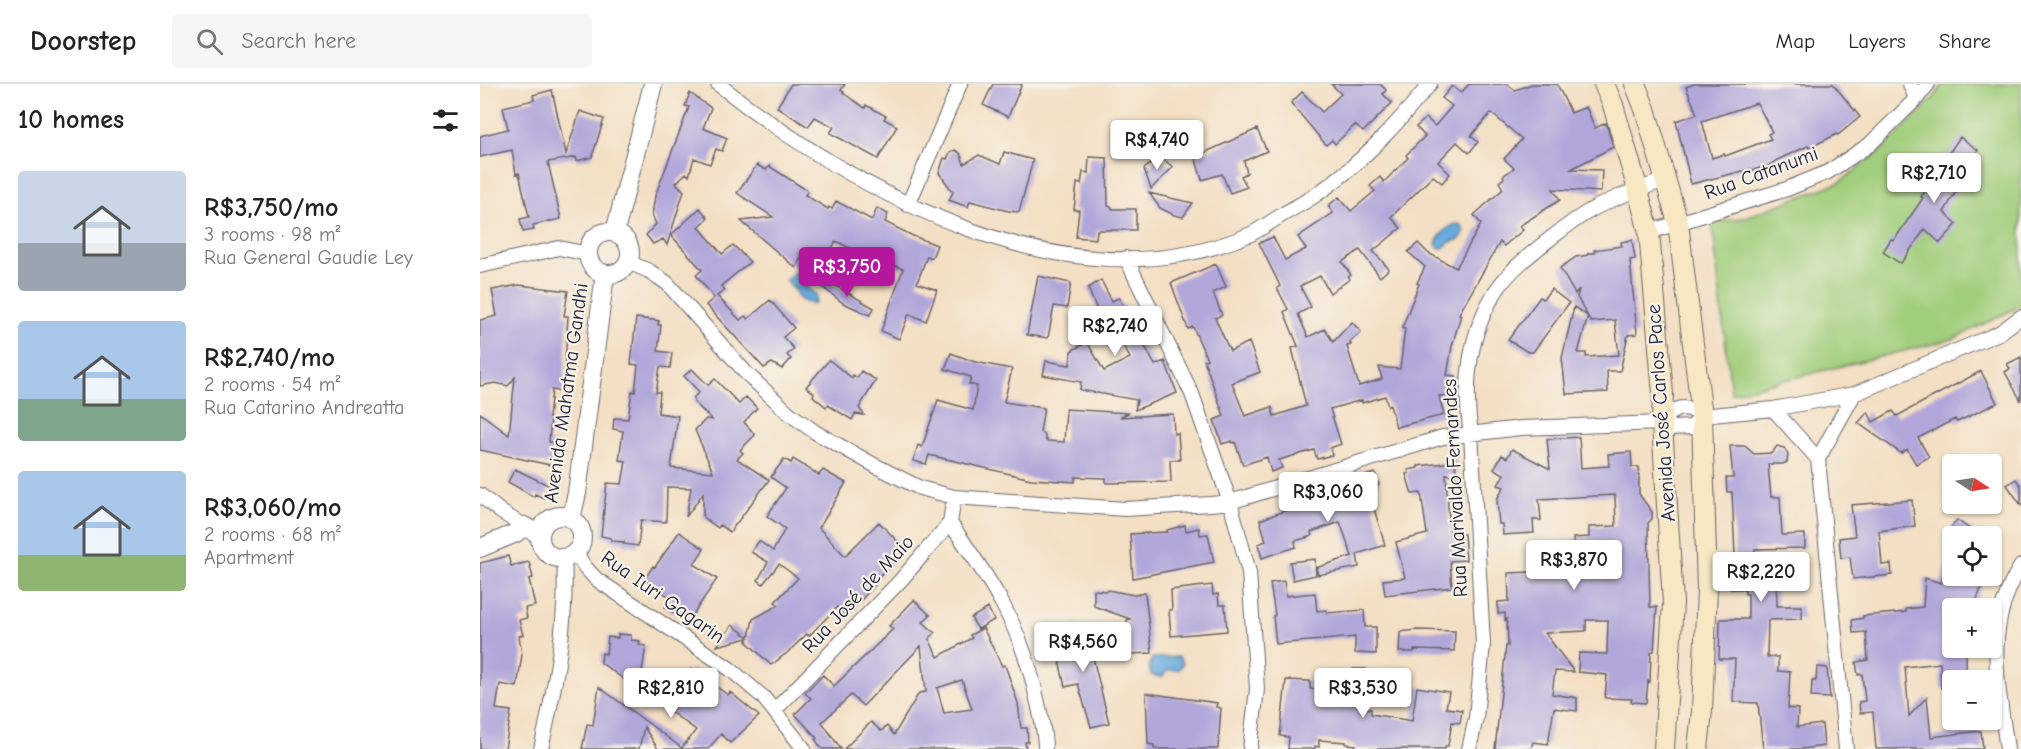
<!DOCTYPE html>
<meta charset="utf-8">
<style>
body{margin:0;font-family:"Comic Neue",sans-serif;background:#f6f6f6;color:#222;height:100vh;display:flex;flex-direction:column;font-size:22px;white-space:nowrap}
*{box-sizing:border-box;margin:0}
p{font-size:20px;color:#767676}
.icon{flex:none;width:33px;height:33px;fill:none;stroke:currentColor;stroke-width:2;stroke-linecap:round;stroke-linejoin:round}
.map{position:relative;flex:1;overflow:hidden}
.details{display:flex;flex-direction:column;background:#fff;width:480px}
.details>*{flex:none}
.needle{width:39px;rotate:102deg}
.controls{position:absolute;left:1462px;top:370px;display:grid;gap:12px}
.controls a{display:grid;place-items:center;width:60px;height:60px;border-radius:6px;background:#fff;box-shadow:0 2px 4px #0004;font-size:30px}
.price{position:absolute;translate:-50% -51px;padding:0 14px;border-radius:6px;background:#fff;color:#222;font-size:20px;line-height:39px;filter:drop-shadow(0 2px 3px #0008)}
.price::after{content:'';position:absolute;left:50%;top:36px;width:18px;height:14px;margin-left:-9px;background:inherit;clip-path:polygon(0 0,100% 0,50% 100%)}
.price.current{background:#b5179e;color:#fff}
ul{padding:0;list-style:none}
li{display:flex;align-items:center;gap:18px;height:150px;padding:0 18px}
li span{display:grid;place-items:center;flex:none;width:168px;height:120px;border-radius:6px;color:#555}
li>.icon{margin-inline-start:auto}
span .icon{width:72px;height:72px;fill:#fffc;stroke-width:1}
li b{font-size:26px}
h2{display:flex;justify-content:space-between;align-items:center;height:72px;padding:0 18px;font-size:26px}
header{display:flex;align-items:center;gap:36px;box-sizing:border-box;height:84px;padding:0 30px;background:#fff;border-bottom:2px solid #e0e0e0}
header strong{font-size:28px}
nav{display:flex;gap:33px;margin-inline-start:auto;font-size:21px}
.search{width:420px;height:54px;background:#f6f6f6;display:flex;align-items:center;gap:15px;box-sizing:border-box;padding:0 21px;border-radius:6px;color:#767676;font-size:22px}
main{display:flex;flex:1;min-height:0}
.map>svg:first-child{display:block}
.green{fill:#a1ce7c;stroke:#62785c;stroke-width:1.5}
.water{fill:#66abdc;stroke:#44668c;stroke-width:1.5}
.building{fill:#b1a7da;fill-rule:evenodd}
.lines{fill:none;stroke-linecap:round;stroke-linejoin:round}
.minor-casing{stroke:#6b646b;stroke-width:16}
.tertiary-casing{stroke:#6b646b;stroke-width:20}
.secondary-casing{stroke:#6b646b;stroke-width:22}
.minor{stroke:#fff;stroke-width:14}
.tertiary{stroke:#fff;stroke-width:18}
.secondary{stroke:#f7e8c3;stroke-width:20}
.labels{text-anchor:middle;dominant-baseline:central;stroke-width:4.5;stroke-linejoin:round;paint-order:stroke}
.street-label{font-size:20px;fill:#22223b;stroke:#f7f3e8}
</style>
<header>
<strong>Doorstep</strong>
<div class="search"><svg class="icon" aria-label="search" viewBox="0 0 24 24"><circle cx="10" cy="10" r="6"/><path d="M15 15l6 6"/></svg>Search here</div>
<nav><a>Map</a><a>Layers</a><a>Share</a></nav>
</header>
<main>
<section class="details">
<h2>10 homes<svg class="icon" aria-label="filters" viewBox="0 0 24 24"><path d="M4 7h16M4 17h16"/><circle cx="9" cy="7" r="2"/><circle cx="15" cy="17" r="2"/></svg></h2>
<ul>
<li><span style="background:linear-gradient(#c9d6e8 60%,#9aa5b1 0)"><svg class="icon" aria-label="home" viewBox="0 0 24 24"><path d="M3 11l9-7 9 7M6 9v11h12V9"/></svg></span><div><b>R$3,750/mo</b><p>3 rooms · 98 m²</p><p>Rua General Gaudie Ley</p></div></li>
<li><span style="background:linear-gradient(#a9c7e8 65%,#7fa58c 0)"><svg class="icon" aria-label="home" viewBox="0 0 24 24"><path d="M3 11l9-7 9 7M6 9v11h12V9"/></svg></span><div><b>R$2,740/mo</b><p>2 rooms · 54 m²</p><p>Rua Catarino Andreatta</p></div></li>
<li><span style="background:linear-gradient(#a9c7e8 70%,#8fb573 0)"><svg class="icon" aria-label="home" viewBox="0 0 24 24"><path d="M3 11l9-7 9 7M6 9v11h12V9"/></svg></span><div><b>R$3,060/mo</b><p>2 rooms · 68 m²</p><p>Apartment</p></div></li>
</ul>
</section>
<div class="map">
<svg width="1541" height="665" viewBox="0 0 1541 665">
<rect width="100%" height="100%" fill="#f7f3e8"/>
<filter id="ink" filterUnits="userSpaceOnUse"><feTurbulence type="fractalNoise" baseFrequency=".0167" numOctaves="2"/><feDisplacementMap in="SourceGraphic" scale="12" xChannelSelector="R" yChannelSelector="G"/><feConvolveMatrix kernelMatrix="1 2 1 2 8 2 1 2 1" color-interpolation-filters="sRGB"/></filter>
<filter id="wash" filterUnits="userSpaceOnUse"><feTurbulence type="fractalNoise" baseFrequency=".008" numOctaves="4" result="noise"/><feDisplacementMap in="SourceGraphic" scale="24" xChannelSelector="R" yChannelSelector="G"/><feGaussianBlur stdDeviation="1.35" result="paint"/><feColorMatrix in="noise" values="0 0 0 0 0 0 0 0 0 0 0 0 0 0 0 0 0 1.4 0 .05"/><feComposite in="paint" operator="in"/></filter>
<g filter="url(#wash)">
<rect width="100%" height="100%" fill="#f3dfc3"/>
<path class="green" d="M 1463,0 L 1541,0 L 1541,222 L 1473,255 L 1251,309 L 1232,139 L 1263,134 L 1360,98 L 1402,66 L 1453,15 Z"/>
<path class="water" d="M 977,140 L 981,141 L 985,147 L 980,155 L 970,158 L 963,164 L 959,164 L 956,160 C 958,152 968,142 977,140 Z
M 318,185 L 328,192 L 322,198 L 337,212 L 335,220 C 325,219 315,215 315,204 L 313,204 L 306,196 Z
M 699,573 L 703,579 L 698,586 L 688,586 L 682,593 L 671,591 L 669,583 L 672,574 Z"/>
<g id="blocks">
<path class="building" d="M 311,0 L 365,0 L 361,6 L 364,8 L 363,9 L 385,24 L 386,21 L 406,32 L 404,35 L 417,42 L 398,75 L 350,49 L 354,43 L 335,33 L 328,43 L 297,23 Z
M 513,0 L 542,0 L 528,33 L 503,21 Z
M 851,0 L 900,0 L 906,6 L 903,10 L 912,19 L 883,48 L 875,41 L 855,60 L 852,56 L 846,61 L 811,19 L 822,8 L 842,28 L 861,10 Z
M 989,0 L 1027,0 L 1035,6 L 1052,0 L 1077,0 L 1091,29 L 1106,23 L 1115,44 L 1126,39 L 1133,63 L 1091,85 L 1122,86 L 1121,108 L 1073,105 L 1080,116 L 1039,142 L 1043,146 L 1024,162 L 1020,158 L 979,230 L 981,231 L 972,262 L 967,291 L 976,292 L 975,311 L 959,312 L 964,331 L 916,343 L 910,321 L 908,322 L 905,312 L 882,319 L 882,316 L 850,325 L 861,360 L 850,364 L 852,371 L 837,375 L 834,366 L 799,376 L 802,384 L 791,388 L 787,373 L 763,381 L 755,358 L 752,359 L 752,357 L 742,360 L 734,336 L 744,332 L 724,276 L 727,275 L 713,243 L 708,245 L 691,199 L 736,180 L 746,203 L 733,209 L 742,231 L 735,234 L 750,267 L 769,258 L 780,288 L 752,299 L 765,332 L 792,323 L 794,332 L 826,322 L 812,264 L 818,262 L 804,228 L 808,225 L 797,204 L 800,202 L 779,159 L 793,153 L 805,176 L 826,165 L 818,153 L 853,129 L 848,122 L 859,113 L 871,127 L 895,107 L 890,102 L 900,93 L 904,98 L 928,74 L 926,71 L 945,52 L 936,43 L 946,34 L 955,42 L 972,22 L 962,14 L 972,2 L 981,9 ZM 1011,29 L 1042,55 L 1024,75 L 1034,84 L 1023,92 L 1024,94 L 1019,98 L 1023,105 L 994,131 L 1001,140 L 976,184 L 948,169 L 938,159 L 928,168 L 945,183 L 937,199 L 939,200 L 922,244 L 925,245 L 920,285 L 899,283 L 902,295 L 879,302 L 867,262 L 871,261 L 870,258 L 881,248 L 872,238 L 853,258 L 845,245 L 828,253 L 818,230 L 831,223 L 820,202 L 840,192 L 850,209 L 870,195 L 868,193 L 871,191 L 862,178 L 880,166 L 900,193 L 909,185 L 893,167 L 921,144 L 911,133 L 953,92 L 962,99 L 970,90 L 958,78 L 977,58 L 989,69 L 998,58 L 991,52 Z
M 1214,0 L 1353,0 L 1380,33 L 1358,51 L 1357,50 L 1329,64 L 1328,62 L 1297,76 L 1281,87 L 1280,84 L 1271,87 L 1271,85 L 1211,100 L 1196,37 L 1217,30 L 1206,3 ZM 1277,19 L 1292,48 L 1288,50 L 1291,55 L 1245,72 L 1244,70 L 1232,74 L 1222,37 Z
M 72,6 L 86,70 L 100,27 L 124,35 L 112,73 L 97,77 L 96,73 L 68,78 L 81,135 L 53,141 L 54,146 L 43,148 L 40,135 L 49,133 L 39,89 L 36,90 L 32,66 L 0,73 L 0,52 L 28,45 L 23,23 L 54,16 L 53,11 Z
M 210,9 L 231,24 L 223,44 L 247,54 L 242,67 L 236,65 L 230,80 L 214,74 L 209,92 L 206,89 L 196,99 L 204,107 L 187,161 L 183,155 L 173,160 L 166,151 L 176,140 L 172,131 L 175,112 L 209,23 L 205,22 Z
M 777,45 L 787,67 L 764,77 L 767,89 L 761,92 L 767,103 L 750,109 L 742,90 L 722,96 L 715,73 Z
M 1480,53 L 1498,66 L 1474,101 L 1478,104 L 1464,128 L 1477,140 L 1460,159 L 1445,145 L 1421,179 L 1418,178 L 1403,168 L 1411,155 L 1414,156 L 1443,114 L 1441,113 L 1459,86 L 1458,85 Z
M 475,66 L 480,69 L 484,80 L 499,71 L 520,80 L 524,68 L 553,76 L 539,128 L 528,127 L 490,117 L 488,123 L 469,116 L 473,108 L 459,89 L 464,74 L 467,75 L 470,68 Z
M 609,73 L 627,74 L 628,122 L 632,123 L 632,125 L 656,125 L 656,146 L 617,146 L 616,155 L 596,153 L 599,126 L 594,126 L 597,99 L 601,100 L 603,88 L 608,89 Z
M 680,73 L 693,83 L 671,105 L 664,85 Z
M 277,81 L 286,86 L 289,82 L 328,107 L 325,111 L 348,125 L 349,123 L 352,125 L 356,117 L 392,136 L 397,124 L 408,130 L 405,138 L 433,152 L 457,161 L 452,174 L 447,172 L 437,199 L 457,206 L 446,237 L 429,230 L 419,255 L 401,247 L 423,185 L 399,175 L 398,178 L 356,157 L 345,177 L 325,166 L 316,184 L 261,137 L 293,133 L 257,109 Z
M 669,109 L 686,113 L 713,119 L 703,133 L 694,131 L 680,124 Z
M 220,124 L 228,134 L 219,143 L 242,170 L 253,161 L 270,178 L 241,202 L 245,206 L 237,212 L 260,236 L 265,232 L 268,235 L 290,216 L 314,244 L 303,253 L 314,265 L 307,271 L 311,275 L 302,285 L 292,279 L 284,284 L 226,221 L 234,214 L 216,191 L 222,186 L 191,151 Z
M 1152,156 L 1155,175 L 1150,176 L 1157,250 L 1148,251 L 1140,287 L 1127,287 L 1128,308 L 1086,310 L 1082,274 L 1094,223 L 1108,232 L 1098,269 L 1106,269 L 1106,273 L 1139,271 L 1135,236 L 1111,238 L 1097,213 L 1099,205 L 1095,210 L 1080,184 L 1096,173 L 1108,171 L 1108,169 L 1115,169 L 1114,166 L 1142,162 L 1141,158 Z
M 558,192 L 591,199 L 587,224 L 574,222 L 568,254 L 547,251 Z
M 344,195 L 394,224 L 390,231 L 363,219 L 340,201 Z
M 621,196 L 632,217 L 639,214 L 675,281 L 685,277 L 697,309 L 655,326 L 657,316 L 600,306 L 601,298 L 563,291 L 566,277 L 590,281 L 591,267 L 607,258 L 624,287 L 650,274 L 635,247 L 609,261 L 597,235 L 617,226 L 608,204 Z
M 39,201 L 88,207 L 84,232 L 88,232 L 83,308 L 72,306 L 69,334 L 71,335 L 69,358 L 78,359 L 75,382 L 0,366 L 0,329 L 29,351 L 35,293 L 28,302 L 15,299 L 0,302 L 0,236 L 17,232 L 12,206 Z
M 1071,205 L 1089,219 L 1053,268 L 1048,268 L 1028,256 L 1060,213 L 1063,215 Z
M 156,234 L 179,237 L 178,241 L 181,241 L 178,267 L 192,269 L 190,284 L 180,283 L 176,308 L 180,308 L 178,329 L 198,332 L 191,384 L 233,388 L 215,346 L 226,335 L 232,336 L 214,318 L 214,313 L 219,308 L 204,292 L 212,285 L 228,301 L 235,295 L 259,320 L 266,313 L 277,324 L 264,338 L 275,351 L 260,366 L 263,369 L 257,375 L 289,396 L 250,448 L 240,441 L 238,444 L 223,433 L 223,409 L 206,433 L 211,404 L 187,403 L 186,438 L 161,436 L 158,462 L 143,460 L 144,458 L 131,457 L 131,454 L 121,452 L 127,399 L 142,400 L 146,377 L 139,376 L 143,347 L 133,345 L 134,334 L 148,335 L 152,307 L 155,308 L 158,281 L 151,280 Z
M 471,269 L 495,278 L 532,285 L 524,318 L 564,324 L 560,348 L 564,350 L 566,357 L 584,358 L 586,325 L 648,329 L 640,333 L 693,330 L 694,350 L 698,349 L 700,376 L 690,376 L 691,398 L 626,399 L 626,394 L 595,393 L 595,398 L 551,395 L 449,371 L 446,380 L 433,377 L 438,361 L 442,363 L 458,316 L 493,326 L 497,302 L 489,300 L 491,293 L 465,285 Z
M 1541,273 L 1541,317 L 1525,288 L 1530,285 L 1527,280 Z
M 349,276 L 372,294 L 373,291 L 377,294 L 381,287 L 396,296 L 379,324 L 384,331 L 375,330 L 372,336 L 348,321 L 346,323 L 333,312 L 334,309 L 326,303 Z
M 1501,287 L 1517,319 L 1477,338 L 1475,335 L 1438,354 L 1449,373 L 1436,380 L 1427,365 L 1421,369 L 1378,339 L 1388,328 L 1393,338 L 1413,327 L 1417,332 Z
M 1099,353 L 1101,384 L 1129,382 L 1128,370 L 1151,368 L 1152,383 L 1159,383 L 1159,410 L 1172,428 L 1172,435 L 1168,439 L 1170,523 L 1177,523 L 1176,537 L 1174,567 L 1171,568 L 1170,598 L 1168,597 L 1166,619 L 1151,618 L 1152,615 L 1125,614 L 1127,591 L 1098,588 L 1099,569 L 1127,570 L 1128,536 L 1106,536 L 1106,547 L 1065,549 L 1094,588 L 1075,587 L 1072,610 L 1097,614 L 1097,627 L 1074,624 L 1068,660 L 1053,658 L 1051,665 L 1015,665 L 1026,562 L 1028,562 L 1027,535 L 1025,536 L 1025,529 L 1018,530 L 1018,518 L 1029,517 L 1028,489 L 1055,488 L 1055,483 L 1086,482 L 1084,465 L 1094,464 L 1093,454 L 1109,453 L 1109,443 L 1136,442 L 1135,411 L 1059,415 L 1061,436 L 1053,436 L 1054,449 L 1023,451 L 1022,440 L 1019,440 L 1017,415 L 1024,403 L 1018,401 L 1024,390 L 1014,385 L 1022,371 L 1027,374 L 1032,365 L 1070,385 L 1067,355 Z
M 1250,362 L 1265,362 L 1274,370 L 1292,369 L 1297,362 L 1304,364 L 1308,371 L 1307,378 L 1303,380 L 1288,380 L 1291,413 L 1300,413 L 1302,451 L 1325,450 L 1325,464 L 1275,465 L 1276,490 L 1296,493 L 1297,522 L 1322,522 L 1322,535 L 1288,536 L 1287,573 L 1298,573 L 1298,587 L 1310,588 L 1308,624 L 1318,625 L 1317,643 L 1342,640 L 1344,662 L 1322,665 L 1283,665 L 1278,619 L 1253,618 L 1255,575 L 1239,575 L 1240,535 L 1268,535 L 1268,510 L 1265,510 L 1265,505 L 1250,505 L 1249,493 L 1256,493 L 1252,408 L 1247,408 L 1246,394 L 1253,394 Z
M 975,373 L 976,392 L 966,390 L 970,451 L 984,450 L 986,476 L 970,477 L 972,503 L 905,511 L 903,496 L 925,494 L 916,458 L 947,450 L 941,409 L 932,410 L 926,390 L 929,389 L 928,386 L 938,384 L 938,382 L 965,379 Z
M 304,375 L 311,379 L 313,375 L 339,391 L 343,386 L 366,399 L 339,444 L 365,472 L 399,438 L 421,461 L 418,463 L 423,468 L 393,498 L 395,501 L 366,532 L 357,523 L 329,552 L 327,550 L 307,569 L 291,581 L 267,558 L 268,554 L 237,562 L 252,541 L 269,553 L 273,535 L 299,521 L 295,518 L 318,494 L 299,480 L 283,500 L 278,496 L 288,478 L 271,468 L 279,457 L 293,467 L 305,445 L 287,432 L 306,404 L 291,393 Z
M 35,385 L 70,402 L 64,414 L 55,410 L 54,413 L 28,398 Z
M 895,389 L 899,401 L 888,405 L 905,461 L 877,470 L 879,483 L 838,491 L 836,484 L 872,472 L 860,438 L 831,448 L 832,452 L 815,457 L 816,463 L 782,474 L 778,460 L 786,457 L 780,436 L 817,422 L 814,413 L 824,409 L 827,418 L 865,405 L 863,398 Z
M 1536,395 L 1541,402 L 1541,421 L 1527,401 Z
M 1432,416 L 1435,442 L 1399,447 L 1402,481 L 1411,480 L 1412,491 L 1373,495 L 1370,473 L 1361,474 L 1359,454 L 1375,452 L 1371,421 Z
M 1477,436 L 1501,453 L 1464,453 Z
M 705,441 L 706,447 L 719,444 L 720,451 L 728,450 L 734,478 L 653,494 L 650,450 L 687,448 L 687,446 Z
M 199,448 L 224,465 L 214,480 L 237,495 L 212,532 L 201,525 L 197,531 L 185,523 L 191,514 L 164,496 L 173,482 L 175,483 Z
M 1471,469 L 1473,469 L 1473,492 L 1506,492 L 1493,525 L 1473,525 L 1473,564 L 1486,564 L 1486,597 L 1473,597 L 1473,604 L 1461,604 L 1460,579 L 1425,583 L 1429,632 L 1447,613 L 1451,653 L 1501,647 L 1503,665 L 1396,665 L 1393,628 L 1380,629 L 1379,618 L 1385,617 L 1382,590 L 1378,591 L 1376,578 L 1388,576 L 1386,548 L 1373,549 L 1372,536 L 1383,534 L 1383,532 L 1426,528 L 1426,525 L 1443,523 L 1445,494 L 1461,499 Z
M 28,472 L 31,482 L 49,478 L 53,494 L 49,495 L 55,522 L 45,524 L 47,534 L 39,536 L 43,551 L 39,552 L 42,571 L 37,603 L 20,600 L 16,625 L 31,627 L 25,665 L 0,665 L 0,479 Z
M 835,475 L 836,491 L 813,496 L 810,478 Z
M 804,497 L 806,512 L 835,509 L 837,527 L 847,526 L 847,529 L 884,526 L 885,543 L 896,543 L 896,570 L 875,569 L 875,553 L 796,560 L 793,532 L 795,531 L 790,499 Z
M 732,501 L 733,511 L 738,510 L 739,521 L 745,521 L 747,547 L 691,552 L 689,526 L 692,526 L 691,506 Z
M 614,506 L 627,507 L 628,506 L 654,511 L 665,509 L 672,569 L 650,570 L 647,536 L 650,535 L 614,522 Z
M 434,516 L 450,531 L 443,538 L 455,549 L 449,555 L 458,573 L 492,554 L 490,551 L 503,544 L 522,582 L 525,581 L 538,619 L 541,644 L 547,644 L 548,658 L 545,658 L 546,665 L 364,665 L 391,638 L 401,647 L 407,642 L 414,651 L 439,609 L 446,608 L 441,562 L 383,622 L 371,611 L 342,638 L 361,665 L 342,665 L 335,655 L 337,654 L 315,630 L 331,614 L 325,609 L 343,591 L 354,602 L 413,545 L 409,542 ZM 482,596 L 492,625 L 464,629 L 457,604 Z
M 508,524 L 514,536 L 498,545 L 491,534 Z
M 597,540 L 599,547 L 606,545 L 629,639 L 611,643 L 598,600 L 585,603 L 579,576 L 588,574 L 581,544 Z
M 937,546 L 975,547 L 974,567 L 934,566 L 934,568 L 919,568 L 920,548 Z
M 138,550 L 151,551 L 151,556 L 160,557 L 159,561 L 166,562 L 159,606 L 121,579 L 122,569 L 126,570 L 128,553 L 138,554 Z
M 1337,583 L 1347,584 L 1350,614 L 1331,613 L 1332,597 L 1336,597 Z
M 212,585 L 248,611 L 250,608 L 279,632 L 250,659 L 241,650 L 228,665 L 178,665 L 164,643 L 159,665 L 102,665 L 107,640 L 113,641 L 119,603 L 202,664 L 216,646 L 185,624 Z
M 873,585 L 886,585 L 887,598 L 883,624 L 891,625 L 891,630 L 932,637 L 937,603 L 969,608 L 966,624 L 982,626 L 980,639 L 972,638 L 968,662 L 965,662 L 965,665 L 875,665 L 876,661 L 866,660 L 866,658 L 839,656 L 839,663 L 835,662 L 835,665 L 808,665 L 809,653 L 800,652 L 806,596 L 830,597 L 830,605 L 870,608 L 871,598 L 874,598 Z
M 666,609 L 737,619 L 736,623 L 741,624 L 738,665 L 674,665 L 674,661 L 668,660 Z"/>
</g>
</g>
<g filter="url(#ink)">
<use href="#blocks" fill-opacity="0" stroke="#6b646b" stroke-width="1.5"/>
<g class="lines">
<g class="minor-casing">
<path id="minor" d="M 238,0 C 378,110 591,228 771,150 C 781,145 792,137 802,131 C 813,124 826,118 837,110 C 880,81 917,40 950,0
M 1430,0 L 1436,15
M 428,121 L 480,0
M 1169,148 L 1307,105 L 1348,88 L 1389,61 L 1436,15 L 1448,0
M 646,174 L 712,310 L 750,418 L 769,488 L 777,605 L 770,665
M 148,178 L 169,187 L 187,199 L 266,289 L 310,330 L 335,348 L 396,382 L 440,404 L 474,413 L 645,425 L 731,420 L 750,418 L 963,353 L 1041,344 L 1182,339
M 0,182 L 79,164 L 108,170
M 1293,325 L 1338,375
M 1222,332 L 1293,325 L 1374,310 L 1519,249 L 1541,233
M 1182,339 C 1195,322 1204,319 1222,332
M 1182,339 L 1192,344 L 1212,343 L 1222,332
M 0,411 L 21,428 L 44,442
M 470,439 C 512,498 542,543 557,615 C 561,632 565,648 565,665
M 96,469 L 105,483 L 116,495 L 250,585 L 283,613 L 324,665
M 295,626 L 420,497 L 470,439 L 474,413
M 61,665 C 75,603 88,538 84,474
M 989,665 L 996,634 L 1003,559 L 991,350 C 983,300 989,247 1018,204 C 1032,184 1052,169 1071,154 C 1084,144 1098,133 1113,125 C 1135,113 1161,104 1186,96
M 1366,665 L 1338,375 L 1374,310
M 1527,665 C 1518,599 1503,542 1541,482"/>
</g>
<g class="tertiary-casing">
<path id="tertiary" d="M108 169a21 21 0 1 1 42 0a21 21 0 1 1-42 0Z
M 135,148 L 173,0
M60 453a21 21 0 1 1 42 0a21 21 0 1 1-42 0Z
M 91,435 L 97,409 L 125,190
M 0,464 L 36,449 L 44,442 L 60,451"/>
</g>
<g class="secondary-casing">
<path id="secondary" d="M 1124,0 L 1133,21 L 1158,106 L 1169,148 L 1183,310 L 1182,339 L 1193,519 L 1184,665
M 1155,0 L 1165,25 L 1198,139 L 1222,332 L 1227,505 L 1222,627 L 1218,665"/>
</g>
<use href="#minor" class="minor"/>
<use href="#tertiary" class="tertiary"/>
<use href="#secondary" class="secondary"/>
</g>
</g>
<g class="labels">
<g class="street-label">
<text transform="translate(1281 89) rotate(-20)">Rua Catanumi</text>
<text transform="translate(86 309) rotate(-82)">Avenida Mahatma Gandhi</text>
<text transform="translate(1181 329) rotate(-94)">Avenida José Carlos Pace</text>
<text transform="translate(975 404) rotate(-93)">Rua Marivaldo Fernandes</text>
<text transform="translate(378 510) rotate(-47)">Rua José de Maio</text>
<text transform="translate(183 513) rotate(35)">Rua Iuri Gagarin</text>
</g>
</g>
</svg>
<div class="controls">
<a><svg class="needle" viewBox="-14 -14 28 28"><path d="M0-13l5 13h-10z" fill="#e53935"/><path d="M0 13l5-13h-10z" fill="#767676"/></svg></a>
<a><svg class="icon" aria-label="locate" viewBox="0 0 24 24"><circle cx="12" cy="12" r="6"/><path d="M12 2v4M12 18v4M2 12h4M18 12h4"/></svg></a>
<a>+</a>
<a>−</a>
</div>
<b class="price" style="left:677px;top:87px">R$4,740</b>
<b class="price" style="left:1454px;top:120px">R$2,710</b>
<b class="price current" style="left:367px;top:214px">R$3,750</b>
<b class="price" style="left:635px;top:273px">R$2,740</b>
<b class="price" style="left:848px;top:439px">R$3,060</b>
<b class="price" style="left:1094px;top:507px">R$3,870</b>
<b class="price" style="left:1281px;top:519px">R$2,220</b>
<b class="price" style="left:603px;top:589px">R$4,560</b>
<b class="price" style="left:191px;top:635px">R$2,810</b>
<b class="price" style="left:883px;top:635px">R$3,530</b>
</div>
</main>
